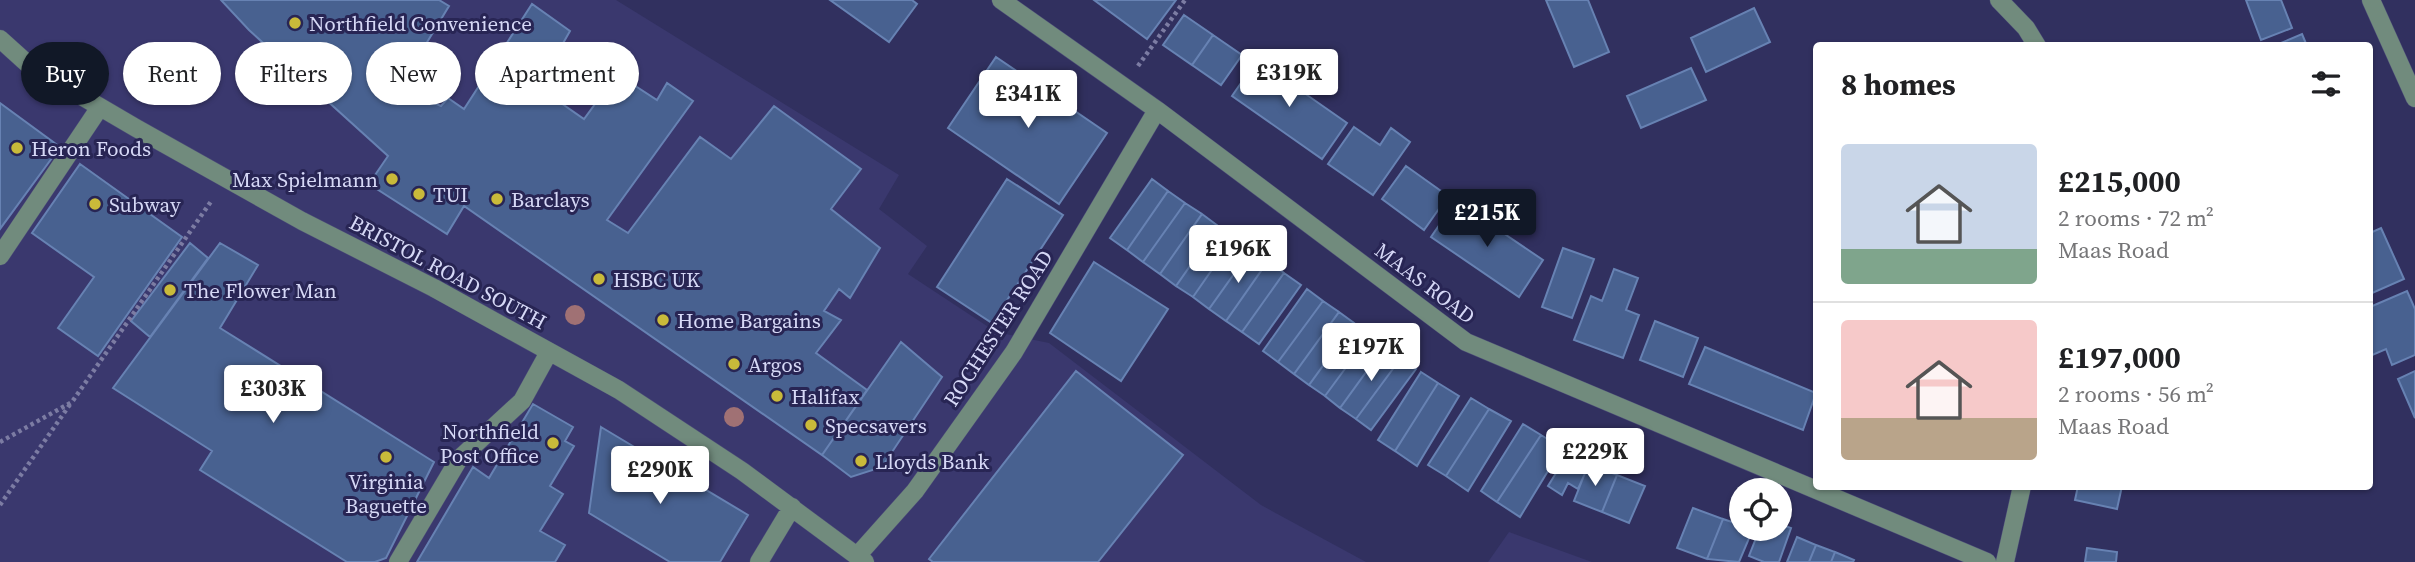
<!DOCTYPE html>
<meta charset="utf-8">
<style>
body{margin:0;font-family:"Source Serif 4",serif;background:#f6f6f6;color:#202124;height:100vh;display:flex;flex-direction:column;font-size:26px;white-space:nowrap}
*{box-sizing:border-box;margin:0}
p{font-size:23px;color:#757577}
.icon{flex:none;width:38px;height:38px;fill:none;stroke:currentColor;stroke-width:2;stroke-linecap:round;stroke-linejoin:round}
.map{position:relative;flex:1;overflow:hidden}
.drawer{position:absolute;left:1813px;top:42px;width:560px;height:448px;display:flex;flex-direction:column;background:#fff;border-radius:7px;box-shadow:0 2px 5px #0004}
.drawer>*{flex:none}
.hud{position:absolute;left:21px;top:42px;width:665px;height:63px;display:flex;gap:14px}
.buttons{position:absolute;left:1729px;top:478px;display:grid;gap:14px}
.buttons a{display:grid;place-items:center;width:63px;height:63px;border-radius:50%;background:#fff;box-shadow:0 2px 5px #0004;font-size:35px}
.price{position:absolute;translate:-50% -60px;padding:0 16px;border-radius:7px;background:#fff;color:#222;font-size:23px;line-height:46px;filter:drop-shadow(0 2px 4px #0008)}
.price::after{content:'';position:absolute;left:50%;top:42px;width:21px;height:16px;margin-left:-10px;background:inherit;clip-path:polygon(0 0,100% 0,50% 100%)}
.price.on{background:#111827;color:#fff}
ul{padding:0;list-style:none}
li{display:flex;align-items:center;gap:21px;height:175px;padding:0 28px}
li+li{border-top:2px solid #e0e0e0}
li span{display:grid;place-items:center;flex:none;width:196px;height:140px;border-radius:7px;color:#555}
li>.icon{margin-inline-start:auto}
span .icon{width:84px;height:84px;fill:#fffc;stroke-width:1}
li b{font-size:30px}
h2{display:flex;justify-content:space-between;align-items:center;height:84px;padding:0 28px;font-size:30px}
.tag{padding:0 24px;border-radius:32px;background:#fff;box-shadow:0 2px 5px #0004;font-size:24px;line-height:63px}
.tag.on{background:#111827;color:#fff}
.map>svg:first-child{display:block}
.built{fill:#3a386e}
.building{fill:#486190;stroke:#6782b3;stroke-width:2}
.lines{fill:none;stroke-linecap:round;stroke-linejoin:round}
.minor-casing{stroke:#4b4b77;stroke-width:19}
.path{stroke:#7c7ca3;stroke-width:4.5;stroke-dasharray:3.5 3.5;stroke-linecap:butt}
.minor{stroke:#718b7d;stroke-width:18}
.tree{fill:#a07174}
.poi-dot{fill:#c9ba3a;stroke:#282554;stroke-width:2.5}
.labels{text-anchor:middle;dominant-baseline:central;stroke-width:6;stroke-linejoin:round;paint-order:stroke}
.poi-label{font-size:21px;fill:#d6d8f6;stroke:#282554;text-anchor:start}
.street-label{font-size:21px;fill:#d6d8f6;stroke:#282554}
</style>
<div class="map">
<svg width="2415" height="562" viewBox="0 0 2415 562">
<rect width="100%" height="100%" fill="#31305f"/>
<path class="built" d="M 0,0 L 616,0 L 899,175 L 879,209 L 927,246 L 908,274 L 996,332 L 1049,343 L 1261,505 L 1366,562 L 0,562 Z
M 1509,532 L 1592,562 L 1488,562 Z"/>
<path class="building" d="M 221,0 L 439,0 L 449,6 L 409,72 L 435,89 L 427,100 L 441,106 L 448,98 L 464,109 L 532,4 L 570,31 L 538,87 L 584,119 L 617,74 L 657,100 L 667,83 L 693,101 L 607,220 L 628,233 L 700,137 L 731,159 L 774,106 L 861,169 L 831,209 L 880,248 L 850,298 L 839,289 L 824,311 L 841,320 L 816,353 L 867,390 L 822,455 L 464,206 L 447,234 L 369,184 L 388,156 L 249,30 Z
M 830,0 L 912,0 L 917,4 L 889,42 Z
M 1094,0 L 1176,0 L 1147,39 Z
M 1546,0 L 1588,0 L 1609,52 L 1574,67 Z
M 2246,0 L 2281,0 L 2292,28 L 2261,40 Z
M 1754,8 L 1770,42 L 1706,72 L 1691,38 Z
M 1184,15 L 1213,35 L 1192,65 L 1163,45 Z
M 2302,34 L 2307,46 L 2274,46 Z
M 1213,35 L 1242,55 L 1221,85 L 1192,65 Z
M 996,57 L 1107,133 L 1059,204 L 948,128 Z
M 1257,60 L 1347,123 L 1322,159 L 1232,96 Z
M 1691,68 L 1706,100 L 1641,128 L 1627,96 Z
M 0,103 L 60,147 L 0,229 Z
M 1354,127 L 1380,145 L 1391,128 L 1410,142 L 1373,195 L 1328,164 Z
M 80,164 L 182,237 L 98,356 L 58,328 L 94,277 L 32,233 Z
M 1406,166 L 1448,196 L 1424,230 L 1382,199 Z
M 1007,179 L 1063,215 L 992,323 L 937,287 Z
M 1152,179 L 1168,191 L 1127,250 L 1110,238 Z
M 1168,191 L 1185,203 L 1143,262 L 1127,250 Z
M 1456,201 L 1543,260 L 1519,297 L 1431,237 Z
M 1185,203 L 1202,214 L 1160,274 L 1143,262 Z
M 1202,214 L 1218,226 L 1176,286 L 1160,274 Z
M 1218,226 L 1234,238 L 1193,297 L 1176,286 Z
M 2381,228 L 2404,279 L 2370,294 L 2370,233 Z
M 1234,238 L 1251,250 L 1209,309 L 1193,297 Z
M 190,243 L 208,258 L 150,337 L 131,321 Z
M 220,243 L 258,265 L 220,328 L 434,462 L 386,558 L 375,562 L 347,562 L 200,470 L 212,451 L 113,388 Z
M 1563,248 L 1594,259 L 1572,318 L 1542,307 Z
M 1251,250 L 1268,261 L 1226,321 L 1209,309 Z
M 1268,261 L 1284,273 L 1242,332 L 1226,321 Z
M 1094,262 L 1168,309 L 1121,381 L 1050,333 Z
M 1614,269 L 1638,278 L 1626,310 L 1639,315 L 1623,358 L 1574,340 L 1591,296 L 1602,301 Z
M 1284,273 L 1301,285 L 1259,344 L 1242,332 Z
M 1307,289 L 1323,301 L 1278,362 L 1263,351 Z
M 2407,291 L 2415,309 L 2415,355 L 2392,365 L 2386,349 L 2370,356 L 2370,307 Z
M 1323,301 L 1339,312 L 1294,374 L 1278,362 Z
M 1339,312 L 1354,323 L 1309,385 L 1294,374 Z
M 1655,321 L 1698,338 L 1683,377 L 1640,360 Z
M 1354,323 L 1370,335 L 1325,396 L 1309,385 Z
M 1370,335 L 1385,346 L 1340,408 L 1325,396 Z
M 901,342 L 942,377 L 882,467 L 851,477 L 822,455 Z
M 1385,346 L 1401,358 L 1356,419 L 1340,408 Z
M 1705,347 L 1816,393 L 1803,430 L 1689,384 Z
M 1401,358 L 1416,369 L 1371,430 L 1356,419 Z
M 1076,371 L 1183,455 L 1098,562 L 933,562 L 929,559 Z
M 2415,371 L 2415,418 L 2398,379 Z
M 1421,372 L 1438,383 L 1395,451 L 1378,440 Z
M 1438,383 L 1459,396 L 1417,466 L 1395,451 Z
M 1471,398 L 1489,409 L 1446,476 L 1428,465 Z
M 533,404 L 573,427 L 565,441 L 574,446 L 550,486 L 563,494 L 540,531 L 565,545 L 555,562 L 417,562 L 473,467 L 489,478 Z
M 1489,409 L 1511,421 L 1468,491 L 1446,476 Z
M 1523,424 L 1541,435 L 1497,502 L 1481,491 Z
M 601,427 L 748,515 L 720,562 L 670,562 L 589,513 Z
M 1541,435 L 1562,448 L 1520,517 L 1497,502 Z
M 1566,457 L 1587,469 L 1578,489 L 1568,483 L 1562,495 L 1548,486 Z
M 1589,463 L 1617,475 L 1602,512 L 1574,501 Z
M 1617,475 L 1645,486 L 1629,523 L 1602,512 Z
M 2078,486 L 2122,486 L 2117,509 L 2075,500 Z
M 1693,508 L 1723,519 L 1707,559 L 1677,548 Z
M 1723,519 L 1741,525 L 1741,528 L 1753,529 L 1739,562 L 1707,559 Z
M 1780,524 L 1791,528 L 1779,562 L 1764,562 L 1749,556 L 1760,528 L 1780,528 Z
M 1797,537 L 1816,545 L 1809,562 L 1787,562 Z
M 1816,545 L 1835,552 L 1831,562 L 1809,562 Z
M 2087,548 L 2117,552 L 2116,562 L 2085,562 Z
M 1835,552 L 1854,560 L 1853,562 L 1831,562 Z"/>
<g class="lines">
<g class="minor-casing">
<path id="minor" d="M 1001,0 L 1157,110 L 1466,342 L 1987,562
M 1999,0 L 2026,28 L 2037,46
M 2371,0 L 2415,98
M 0,39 L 30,66 L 136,128 L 302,221 L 434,288 L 619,390 L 742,471 L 865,562
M 0,256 L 100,107
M 857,556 L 915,491 L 1014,352 L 1157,110
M 398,562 L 459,459 L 522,401 L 549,352
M 759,562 L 792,507
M 2005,562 L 2022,486"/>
</g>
<path class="path" d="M 1138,66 L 1185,0
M 0,442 L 72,402 L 212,200
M 0,505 L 71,403"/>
<use href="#minor" class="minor"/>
</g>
<g class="tree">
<circle cx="575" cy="315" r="10"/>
<circle cx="734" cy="417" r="10"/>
</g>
<g class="poi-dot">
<circle cx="295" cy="23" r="7"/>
<circle cx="17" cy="148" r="7"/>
<circle cx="392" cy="179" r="7"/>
<circle cx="419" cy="194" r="7"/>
<circle cx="497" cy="199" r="7"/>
<circle cx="95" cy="204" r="7"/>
<circle cx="599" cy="279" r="7"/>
<circle cx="170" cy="290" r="7"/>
<circle cx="663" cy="320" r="7"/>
<circle cx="734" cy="364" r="7"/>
<circle cx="777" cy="396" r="7"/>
<circle cx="811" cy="425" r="7"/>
<circle cx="553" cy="443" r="7"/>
<circle cx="386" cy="457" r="7"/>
<circle cx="861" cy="461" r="7"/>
</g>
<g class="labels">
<g class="poi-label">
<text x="309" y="23">Northfield Convenience</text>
<text x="31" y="148">Heron Foods</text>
<text x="378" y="179" text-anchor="end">Max Spielmann</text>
<text x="433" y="194">TUI</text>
<text x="511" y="199">Barclays</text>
<text x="109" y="204">Subway</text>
<text x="613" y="279">HSBC UK</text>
<text x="184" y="290">The Flower Man</text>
<text x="677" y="320">Home Bargains</text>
<text x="748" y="364">Argos</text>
<text x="791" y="396">Halifax</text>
<text x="825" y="425">Specsavers</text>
<text x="539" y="431" text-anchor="end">Northfield<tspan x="539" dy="24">Post Office</tspan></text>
<text x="875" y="461">Lloyds Bank</text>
<text x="386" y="481" text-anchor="middle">Virginia<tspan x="386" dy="24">Baguette</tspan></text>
</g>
<g class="street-label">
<text transform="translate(448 272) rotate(28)">BRISTOL ROAD SOUTH</text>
<text transform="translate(1425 283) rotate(37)">MAAS ROAD</text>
<text transform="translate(998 328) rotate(-57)">ROCHESTER ROAD</text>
</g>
</g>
</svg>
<div class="buttons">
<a><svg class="icon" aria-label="locate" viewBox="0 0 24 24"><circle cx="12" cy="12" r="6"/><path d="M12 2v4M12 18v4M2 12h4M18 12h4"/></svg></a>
</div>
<b class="price" style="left:1289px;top:109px">£319K</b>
<b class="price" style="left:1028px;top:130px">£341K</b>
<b class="price on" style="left:1487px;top:249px">£215K</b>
<b class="price" style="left:1238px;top:285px">£196K</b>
<b class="price" style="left:1371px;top:383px">£197K</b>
<b class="price" style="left:273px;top:425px">£303K</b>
<b class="price" style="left:1595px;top:488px">£229K</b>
<b class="price" style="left:660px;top:506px">£290K</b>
<div class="hud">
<a class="tag on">Buy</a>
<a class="tag">Rent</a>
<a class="tag">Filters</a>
<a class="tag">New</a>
<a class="tag">Apartment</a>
</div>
<section class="drawer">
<h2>8 homes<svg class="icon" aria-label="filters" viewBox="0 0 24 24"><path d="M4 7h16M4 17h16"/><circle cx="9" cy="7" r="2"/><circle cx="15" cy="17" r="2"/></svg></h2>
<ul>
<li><span style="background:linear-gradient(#c9d6e8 75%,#7fa58c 0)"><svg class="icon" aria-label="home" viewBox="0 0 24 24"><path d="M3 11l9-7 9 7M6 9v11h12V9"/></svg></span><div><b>£215,000</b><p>2 rooms · 72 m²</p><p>Maas Road</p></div></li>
<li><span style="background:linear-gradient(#f6c9c9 70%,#b9a48a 0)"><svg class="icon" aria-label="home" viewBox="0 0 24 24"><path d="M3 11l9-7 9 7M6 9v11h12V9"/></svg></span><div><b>£197,000</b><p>2 rooms · 56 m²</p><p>Maas Road</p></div></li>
</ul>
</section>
</div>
